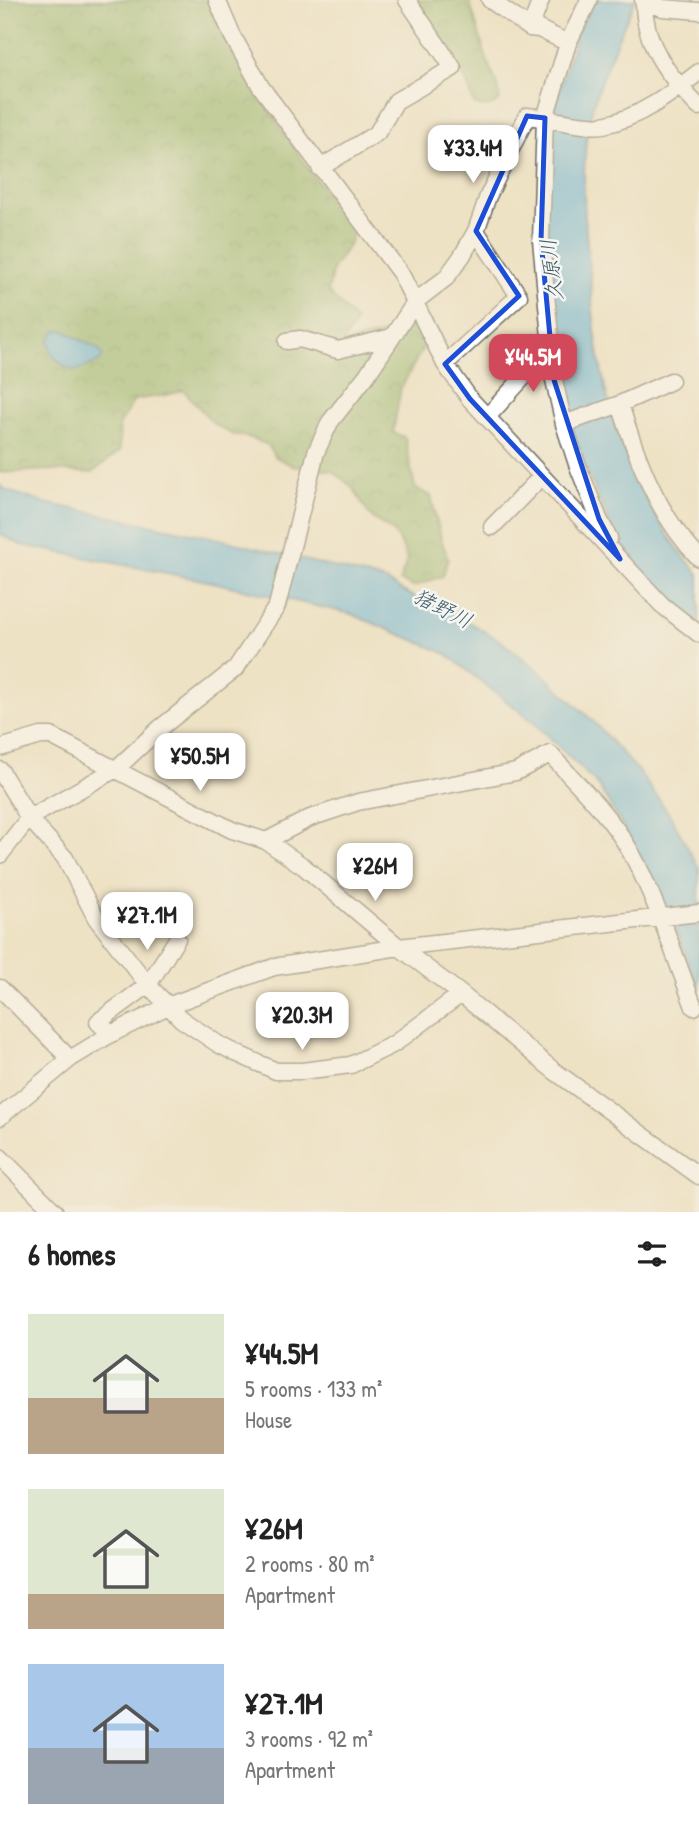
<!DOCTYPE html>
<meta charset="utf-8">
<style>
body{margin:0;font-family:"Patrick Hand","Klee One",sans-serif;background:#f2f2f2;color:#222;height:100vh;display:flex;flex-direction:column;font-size:26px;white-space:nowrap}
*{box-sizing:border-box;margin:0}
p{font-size:23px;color:#767676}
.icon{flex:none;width:38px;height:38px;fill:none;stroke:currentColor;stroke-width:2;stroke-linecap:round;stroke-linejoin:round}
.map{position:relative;height:1212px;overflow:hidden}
.details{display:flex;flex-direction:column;background:#fff;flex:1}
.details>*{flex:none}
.price{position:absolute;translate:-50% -60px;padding:0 16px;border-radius:14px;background:#fff;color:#222;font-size:23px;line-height:46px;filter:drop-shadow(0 2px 4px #0008)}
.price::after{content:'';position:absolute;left:50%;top:42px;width:21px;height:16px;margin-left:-10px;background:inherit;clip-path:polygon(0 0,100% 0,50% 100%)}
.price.selected{background:#d1495b;color:#fff}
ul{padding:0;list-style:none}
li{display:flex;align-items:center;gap:21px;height:175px;padding:0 28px}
li span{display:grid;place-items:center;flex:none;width:196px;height:140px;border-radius:0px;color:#555}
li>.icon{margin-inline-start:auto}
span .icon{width:84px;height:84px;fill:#fffc;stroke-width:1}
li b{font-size:30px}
h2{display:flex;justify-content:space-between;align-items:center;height:84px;padding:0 28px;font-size:30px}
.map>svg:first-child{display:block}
.forest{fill:url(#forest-crowns);stroke:#5d704a;stroke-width:2}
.water{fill:#63b3dd;stroke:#476f84;stroke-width:2}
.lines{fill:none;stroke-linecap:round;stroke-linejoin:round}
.minor-casing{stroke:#6f6b61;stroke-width:19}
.minor{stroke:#fff;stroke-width:16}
.marked{fill:none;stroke:#1d4ed8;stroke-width:5;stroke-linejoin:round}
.labels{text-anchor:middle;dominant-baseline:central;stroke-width:5;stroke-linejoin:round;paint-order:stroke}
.water-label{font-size:21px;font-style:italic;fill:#3f5b69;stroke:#f6f6f2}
</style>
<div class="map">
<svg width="699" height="1212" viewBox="0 0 699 1212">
<defs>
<pattern id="forest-crowns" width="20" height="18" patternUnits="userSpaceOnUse" patternTransform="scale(1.75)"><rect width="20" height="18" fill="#8fb469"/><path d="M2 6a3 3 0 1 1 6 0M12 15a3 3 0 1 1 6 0" fill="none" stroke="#759357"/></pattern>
</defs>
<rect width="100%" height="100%" fill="#f6f6f2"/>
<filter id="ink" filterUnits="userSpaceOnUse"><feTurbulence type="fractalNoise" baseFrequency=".0143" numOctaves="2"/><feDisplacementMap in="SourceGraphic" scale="14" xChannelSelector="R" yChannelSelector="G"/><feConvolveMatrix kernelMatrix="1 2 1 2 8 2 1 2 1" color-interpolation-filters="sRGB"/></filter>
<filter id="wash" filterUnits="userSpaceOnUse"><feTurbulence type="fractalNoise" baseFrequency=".00686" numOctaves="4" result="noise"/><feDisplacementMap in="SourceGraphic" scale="28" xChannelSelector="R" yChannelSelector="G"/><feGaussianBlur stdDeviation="1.57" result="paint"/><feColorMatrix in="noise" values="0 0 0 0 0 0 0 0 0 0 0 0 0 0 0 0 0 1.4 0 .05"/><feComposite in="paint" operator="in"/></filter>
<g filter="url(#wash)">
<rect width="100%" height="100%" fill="#eee2c4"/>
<path class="forest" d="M 0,0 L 213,0 L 246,76 L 310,171 L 354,229 L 349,245 L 333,268 L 328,292 L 356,321 L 343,343 L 382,334 L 417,323 L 425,344 L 401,388 L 393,432 L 405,438 L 415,488 L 431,496 L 441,539 L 448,558 L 443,576 L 413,587 L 400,581 L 407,560 L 402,546 L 393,532 L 371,517 L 352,487 L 333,471 L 293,466 L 274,456 L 268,445 L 251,438 L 231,434 L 214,424 L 183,390 C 163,398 154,396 134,400 L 119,426 L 120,451 L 92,473 L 49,470 L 0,473 Z
M 414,0 L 468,0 L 470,3 L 487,60 L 499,89 L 500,100 C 491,108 486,108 474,104 L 467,83 L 450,51 Z"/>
<path class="water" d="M 595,0 L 635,0 C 618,39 592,94 587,135 C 581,182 585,228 590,274 C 592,297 593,320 597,343 C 608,426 642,512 699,574 L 699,623 L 662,596 L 635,564 L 610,525 L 571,433 L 562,379 L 545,216 L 547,133 L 576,34 Z
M 63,330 L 98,349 L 103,356 L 99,362 L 75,371 C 62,366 48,356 49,340 L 55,331 Z
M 0,485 L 8,491 L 45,503 L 216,538 L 384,580 L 428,605 L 443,607 L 501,641 L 536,668 L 593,721 L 638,771 L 670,815 L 699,868 L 699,992 L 683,947 L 650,873 L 598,785 L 533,722 L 445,653 L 351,614 L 207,581 L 21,545 L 0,534 Z"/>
</g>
<g filter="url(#ink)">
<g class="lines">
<g class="minor-casing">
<path id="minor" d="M 217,0 L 232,35 L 261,87 L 401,274 L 445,364 L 470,399 L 662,605 L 699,634
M 490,0 L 530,28 L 539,29 L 568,43
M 589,0 L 568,43 L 545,118 L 541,240 L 554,380 L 564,424 L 577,464 L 599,519 L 609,538
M 644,0 C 643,44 669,77 699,107
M 643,2 L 663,8 L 699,11
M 530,28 L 541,0
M 320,168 L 377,133 L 396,101 L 453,68 L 407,0
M 287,341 L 300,339 L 338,350 L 392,337
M 445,364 L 519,296 L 476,231
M 671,381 L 620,404 C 637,459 658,516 699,558
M 487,417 L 551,347
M 564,424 L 620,404
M 492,527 L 542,476
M 0,748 L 41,736 L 51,736 L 232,830 L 266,841 L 303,866 L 399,947 L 461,994 L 553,1070 L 699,1176
M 0,770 L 29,818 L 65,858 L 96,918 L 148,985 L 181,1019 L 218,1044 L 238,1054 L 276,1071 L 302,1071 L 351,1065 L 394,1044 L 461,994
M 266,841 L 310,818 L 358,802 L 516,772 L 550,754 C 577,784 609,814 629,849 C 655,895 675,957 694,1007
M 0,855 L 29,818 L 116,769 L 159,729 L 236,668 L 277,606 L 316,452 L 330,422 L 367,375 L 416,301 L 446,278 L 462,256 L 476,231 L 488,196 L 527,116 C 547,118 585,128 603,125 C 638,119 672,93 699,72
M 0,988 L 70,1059
M 111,1034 L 98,1022 L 148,985 L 177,939
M 0,1117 L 70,1059 L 111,1034 L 170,1005 L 274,967 L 399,947 L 699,913
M 0,1157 L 55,1212"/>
</g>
<use href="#minor" class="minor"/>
</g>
</g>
<path d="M0 0H699V1212H0ZM 527,116 L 545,118 L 541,240 L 554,380 L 599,519 L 620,559 L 470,399 L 445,364 L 519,296 L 476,231 Z" fill="#eee2c4" fill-opacity=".55" fill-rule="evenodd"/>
<path class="marked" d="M 527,116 L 545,118 L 541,240 L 554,380 L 599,519 L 620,559 L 470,399 L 445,364 L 519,296 L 476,231 Z"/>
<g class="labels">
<g class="water-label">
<text transform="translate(551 270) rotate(-97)">久原川</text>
<text transform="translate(443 608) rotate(27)">猪野川</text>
</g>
</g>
</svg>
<b class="price" style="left:473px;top:185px">¥33.4M</b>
<b class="price selected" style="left:533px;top:394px">¥44.5M</b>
<b class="price" style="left:200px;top:793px">¥50.5M</b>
<b class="price" style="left:375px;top:903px">¥26M</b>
<b class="price" style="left:147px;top:952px">¥27.1M</b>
<b class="price" style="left:302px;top:1052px">¥20.3M</b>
</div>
<section class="details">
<h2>6 homes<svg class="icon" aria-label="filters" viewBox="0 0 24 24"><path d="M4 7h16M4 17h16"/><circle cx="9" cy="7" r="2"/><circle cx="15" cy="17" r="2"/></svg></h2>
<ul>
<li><span style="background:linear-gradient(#dfe7d0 60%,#b9a48a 0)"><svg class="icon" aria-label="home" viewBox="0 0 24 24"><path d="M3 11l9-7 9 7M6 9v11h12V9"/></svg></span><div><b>¥44.5M</b><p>5 rooms · 133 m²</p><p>House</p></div></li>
<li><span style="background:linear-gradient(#dfe7d0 75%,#b9a48a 0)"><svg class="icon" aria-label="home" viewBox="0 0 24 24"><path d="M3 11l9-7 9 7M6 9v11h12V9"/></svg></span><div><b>¥26M</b><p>2 rooms · 80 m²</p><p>Apartment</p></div></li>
<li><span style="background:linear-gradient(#a9c7e8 60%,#9aa5b1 0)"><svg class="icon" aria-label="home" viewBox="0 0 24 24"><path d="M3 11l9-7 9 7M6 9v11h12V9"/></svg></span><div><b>¥27.1M</b><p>3 rooms · 92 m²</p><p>Apartment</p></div></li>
</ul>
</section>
